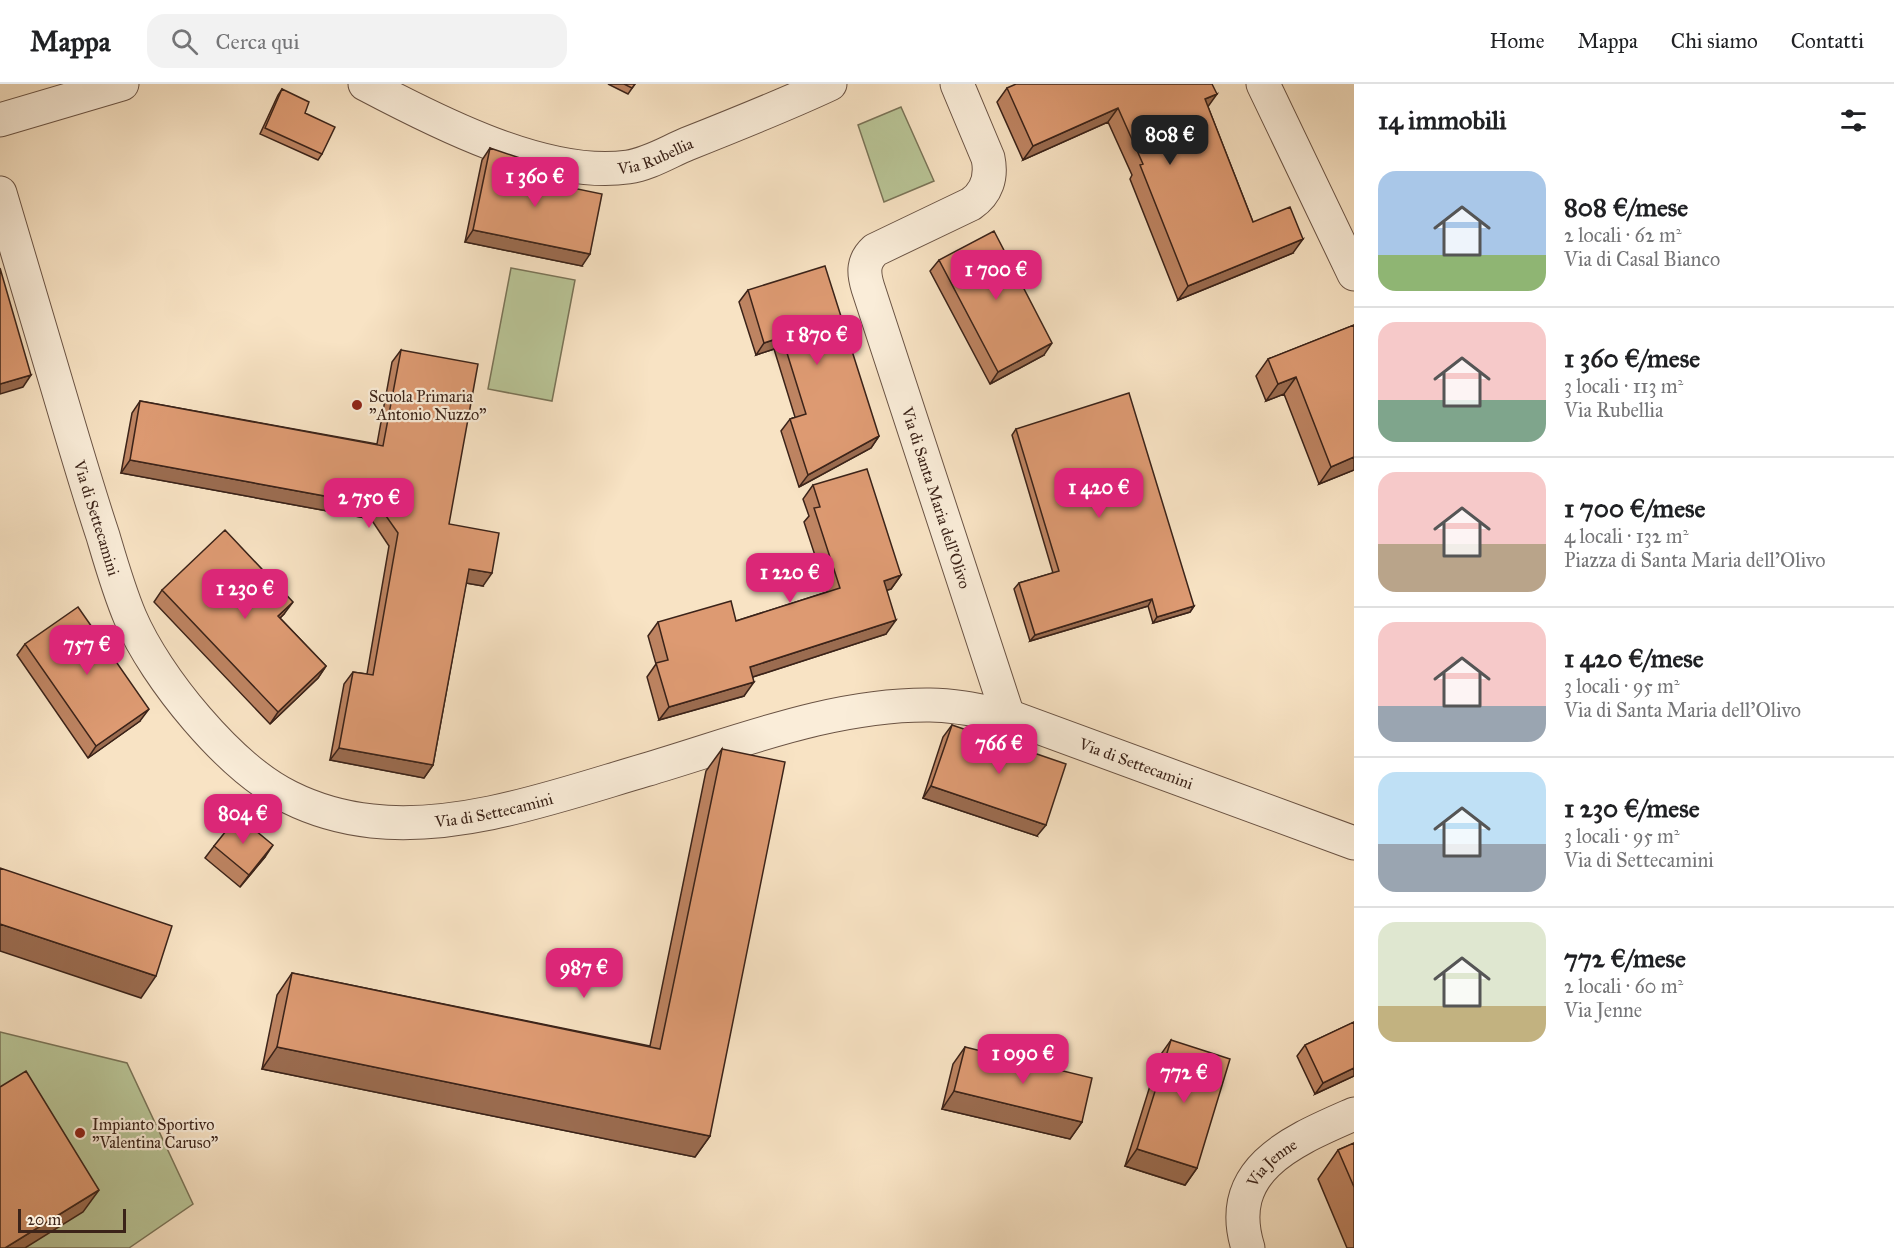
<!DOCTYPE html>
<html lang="it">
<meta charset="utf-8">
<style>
body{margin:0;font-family:"IM FELL Great Primer",serif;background:#f2f2f2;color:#202124;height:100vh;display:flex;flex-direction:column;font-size:22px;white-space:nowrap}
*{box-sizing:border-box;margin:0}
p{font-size:20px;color:#757577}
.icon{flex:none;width:33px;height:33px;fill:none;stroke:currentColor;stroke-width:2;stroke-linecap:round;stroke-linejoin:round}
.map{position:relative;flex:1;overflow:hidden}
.side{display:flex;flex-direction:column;background:#fff;width:540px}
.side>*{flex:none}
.scale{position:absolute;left:18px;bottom:15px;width:108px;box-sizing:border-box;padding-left:6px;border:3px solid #3b2319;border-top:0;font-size:16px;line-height:21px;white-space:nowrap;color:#3b2319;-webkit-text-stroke:4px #faedd9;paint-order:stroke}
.price{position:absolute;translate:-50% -51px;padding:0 14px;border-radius:12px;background:#db2777;color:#fff;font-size:20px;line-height:39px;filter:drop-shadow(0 2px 3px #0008)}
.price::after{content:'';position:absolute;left:50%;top:36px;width:18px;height:14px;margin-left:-9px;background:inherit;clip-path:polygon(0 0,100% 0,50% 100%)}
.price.on{background:#222;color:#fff}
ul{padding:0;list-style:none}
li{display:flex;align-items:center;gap:18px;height:150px;padding:0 24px}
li+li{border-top:2px solid #e0e0e0}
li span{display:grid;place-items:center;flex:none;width:168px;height:120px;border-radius:18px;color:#555}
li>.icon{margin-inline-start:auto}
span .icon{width:72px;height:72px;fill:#fffc;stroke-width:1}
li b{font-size:26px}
h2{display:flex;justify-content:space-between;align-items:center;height:72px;padding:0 24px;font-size:26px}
header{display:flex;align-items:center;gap:36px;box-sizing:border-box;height:84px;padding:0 30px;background:#fff;border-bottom:2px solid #e0e0e0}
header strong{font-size:28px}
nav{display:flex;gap:33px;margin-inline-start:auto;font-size:21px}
.search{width:420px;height:54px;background:#f2f2f2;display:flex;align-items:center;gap:15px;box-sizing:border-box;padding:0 21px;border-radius:18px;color:#757577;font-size:22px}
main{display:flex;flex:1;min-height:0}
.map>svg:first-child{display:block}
.green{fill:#b9c597;stroke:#7a7458;stroke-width:1.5}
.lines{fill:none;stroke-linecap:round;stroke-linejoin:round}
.minor-casing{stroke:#6a5344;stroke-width:35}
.minor{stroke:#faedd9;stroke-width:33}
.wall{fill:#be8462;stroke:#3b2319;stroke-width:1.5}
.shaded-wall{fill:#9b6c50;stroke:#3b2319;stroke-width:1.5}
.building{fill:#dd9a72;stroke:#3b2319;stroke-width:1.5}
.poi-dot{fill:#8f2418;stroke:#faedd9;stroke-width:2}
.labels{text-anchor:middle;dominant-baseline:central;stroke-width:4.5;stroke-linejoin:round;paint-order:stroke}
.street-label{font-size:16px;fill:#3b2319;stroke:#faedd9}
.poi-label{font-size:16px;fill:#3b2319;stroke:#faedd9;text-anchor:start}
</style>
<header>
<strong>Mappa</strong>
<div class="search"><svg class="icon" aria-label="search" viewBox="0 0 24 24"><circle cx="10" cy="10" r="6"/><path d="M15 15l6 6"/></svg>Cerca qui</div>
<nav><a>Home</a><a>Mappa</a><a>Chi siamo</a><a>Contatti</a></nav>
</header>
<main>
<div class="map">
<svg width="1354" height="1164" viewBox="0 0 1354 1164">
<rect width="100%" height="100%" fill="#f8e3c4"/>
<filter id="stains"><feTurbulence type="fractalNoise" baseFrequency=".00333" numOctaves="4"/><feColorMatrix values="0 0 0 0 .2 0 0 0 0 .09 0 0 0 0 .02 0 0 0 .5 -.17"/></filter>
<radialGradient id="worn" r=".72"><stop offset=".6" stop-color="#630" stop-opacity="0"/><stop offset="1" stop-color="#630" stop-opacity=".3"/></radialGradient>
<path class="green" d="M 901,23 L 934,97 L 884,118 L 858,41 Z
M 511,184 L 575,196 L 552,317 L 488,305 Z
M 0,948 L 127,979 L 193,1120 L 129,1164 L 0,1164 Z"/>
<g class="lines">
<g class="minor-casing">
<g id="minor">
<path id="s1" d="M 365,0 C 435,37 547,95 628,83 C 649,80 668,68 687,60 C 735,41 783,22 830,0"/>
<path id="s2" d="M 957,0 L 988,74 C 992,93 987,109 971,120 L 875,166 C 863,177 863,188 868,204 L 1008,632"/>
<path d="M 1263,0 L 1354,190"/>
<path d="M 0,36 L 122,0"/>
<path id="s3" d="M 0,109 C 23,187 46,265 69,342 C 80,379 91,416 103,452 C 111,479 119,507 130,533 C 156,594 230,684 289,713 C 315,726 344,734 372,737 C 461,747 560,711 645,686 C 737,659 832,620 930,621 C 956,621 982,627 1008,632 L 1354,759"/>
<path id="s4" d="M 1248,1164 C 1223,1084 1295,1056 1354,1030"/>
</g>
</g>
<use href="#minor" class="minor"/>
</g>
<path class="wall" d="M 608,0 L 635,0 L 628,10 Z
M 1007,4 L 1208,23 L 1253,138 L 1293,169 L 1178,216 L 1130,95 L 1132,91 L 1108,38 L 1023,76 L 997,18 Z
M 282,5 L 305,29 L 322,70 L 318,76 L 260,50 L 278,11 Z
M 490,64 L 519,93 L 582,182 L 465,158 L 482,76 Z
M 939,176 L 1044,271 L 990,300 L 930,187 Z
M 748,206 L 879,352 L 871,364 L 799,403 L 781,347 L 790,335 L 795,333 L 774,265 L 756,271 L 739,218 Z
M 1354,241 L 1354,386 L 1319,400 L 1284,310 L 1266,317 L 1256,292 L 1268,275 Z
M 401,266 L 449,440 L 483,502 L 466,499 L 433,681 L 424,694 L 330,676 L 344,600 L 353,588 L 367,590 L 389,462 L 371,435 L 121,389 L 132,329 L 140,317 L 377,360 L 392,278 Z
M 1016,345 L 1194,522 L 1190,528 L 1153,539 L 1148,522 L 1030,557 L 1014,505 L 1019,499 L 1053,489 L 1012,351 Z
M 813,401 L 901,491 L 891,505 L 887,506 L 886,550 L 753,593 L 744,612 L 659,636 L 647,593 L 656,580 L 648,552 L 658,538 L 736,537 L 827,508 L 804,438 L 809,432 L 803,415 Z
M 162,506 L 284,530 L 280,534 L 326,582 L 318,594 L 270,640 L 154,518 Z
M 25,560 L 140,637 L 88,674 L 17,571 Z
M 952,641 L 1037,752 L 923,714 L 943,653 Z
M 722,665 L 710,1052 L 695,1073 L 262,985 L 277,911 L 292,889 L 650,962 L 706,687 Z
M 214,762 L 265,773 L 240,803 L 205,774 Z
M 1354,938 L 1354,992 L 1315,1010 L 1297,972 L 1305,961 Z
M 1171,956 L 1197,1084 L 1185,1101 L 1125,1082 L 1159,973 Z
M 965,963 L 1082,1038 L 1070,1055 L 942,1025 L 953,980 Z
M 1354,1059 L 1354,1164 L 1347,1164 L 1318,1095 L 1338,1066 Z"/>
<path class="shaded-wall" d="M 1217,10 L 1207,24 L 1205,15 Z
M 1118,24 L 1108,38 L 1023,76 L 1033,62 Z
M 473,146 L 590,170 L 582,182 L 465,158 Z
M 1303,155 L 1293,169 L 1178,216 L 1188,202 Z
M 782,253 L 774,265 L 756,271 L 764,259 Z
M 1052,259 L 1044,271 L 990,300 L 998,288 Z
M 31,291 L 23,303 L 0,310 L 0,300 Z
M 1296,293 L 1284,310 L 1266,317 L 1278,300 Z
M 879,352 L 871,364 L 799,403 L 808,391 Z
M 1354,373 L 1354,386 L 1319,400 L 1331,383 Z
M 130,376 L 379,422 L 371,435 L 121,389 Z
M 469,485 L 492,489 L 483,502 L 460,498 Z
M 901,491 L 891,505 L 874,510 L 884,497 Z
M 1152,515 L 1148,522 L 1030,557 L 1035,551 Z
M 293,518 L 284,530 L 270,544 L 278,532 Z
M 1194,522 L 1190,528 L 1153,539 L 1157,533 Z
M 896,536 L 886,550 L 740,597 L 750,583 Z
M 326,582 L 318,594 L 270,640 L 278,628 Z
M 754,598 L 744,612 L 659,636 L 669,623 Z
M 149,625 L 140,637 L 88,674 L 96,662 Z
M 339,664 L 433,681 L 424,694 L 330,676 Z
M 931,702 L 1046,741 L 1037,752 L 923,714 Z
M 273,761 L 265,773 L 240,803 L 249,791 Z
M 0,840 L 156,892 L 141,914 L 0,867 Z
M 277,963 L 710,1052 L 695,1073 L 262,985 Z
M 1354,984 L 1354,992 L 1315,1010 L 1323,999 Z
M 954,1007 L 1082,1038 L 1070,1055 L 942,1025 Z
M 1137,1065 L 1197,1084 L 1185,1101 L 1125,1082 Z
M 99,1106 L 83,1128 L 25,1164 L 5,1164 Z"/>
<path class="building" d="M 624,0 L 635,0 L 632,4 Z
M 1016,0 L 1212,0 L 1217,10 L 1205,15 L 1253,138 L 1290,123 L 1303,155 L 1188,202 L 1140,81 L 1143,80 L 1118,24 L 1033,62 L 1007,4 Z
M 282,5 L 309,18 L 305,29 L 335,43 L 322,70 L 265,44 Z
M 490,64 L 523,75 L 519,93 L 602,110 L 590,170 L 473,146 Z
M 994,147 L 1052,259 L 998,288 L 939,176 Z
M 825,182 L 879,352 L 808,391 L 790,335 L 806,330 L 782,253 L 764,259 L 748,206 Z
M 0,184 L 31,291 L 0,300 Z
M 1354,241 L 1354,373 L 1331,383 L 1296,293 L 1278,300 L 1268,275 Z
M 401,266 L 478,280 L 449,440 L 499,449 L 492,489 L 469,485 L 433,681 L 339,664 L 353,588 L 373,591 L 398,449 L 379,422 L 130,376 L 140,317 L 383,362 Z
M 1129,309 L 1194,522 L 1157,533 L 1152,515 L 1035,551 L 1019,499 L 1059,487 L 1016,345 Z
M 867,385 L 901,491 L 884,497 L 896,536 L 750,583 L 754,598 L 669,623 L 656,579 L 668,576 L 658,538 L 731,517 L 736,537 L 840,504 L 814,424 L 820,423 L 813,401 Z
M 225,446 L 293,518 L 278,532 L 326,582 L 278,628 L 162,506 Z
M 78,523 L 149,625 L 96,662 L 25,560 Z
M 952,641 L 1066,680 L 1046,741 L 931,702 Z
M 722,665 L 785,678 L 710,1052 L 277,963 L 292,889 L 660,965 Z
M 238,732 L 273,761 L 249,791 L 214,762 Z
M 0,784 L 172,842 L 156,892 L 0,840 Z
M 1354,938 L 1354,984 L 1323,999 L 1305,961 Z
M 1171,956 L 1230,975 L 1197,1084 L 1137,1065 Z
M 965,963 L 1092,994 L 1082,1038 L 954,1007 Z
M 26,987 L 99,1106 L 5,1164 L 0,1164 L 0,1003 Z
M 1354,1059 L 1354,1103 L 1338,1066 Z"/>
<g class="poi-dot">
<circle cx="357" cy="321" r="6"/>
<circle cx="80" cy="1049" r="6"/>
</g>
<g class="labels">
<g class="street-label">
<text stroke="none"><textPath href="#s1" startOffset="309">Via Rubellia</textPath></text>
<text stroke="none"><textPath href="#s2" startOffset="501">Via di Santa Maria dell'Olivo</textPath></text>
<text stroke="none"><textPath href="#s3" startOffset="339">Via di Settecamini</textPath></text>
<text stroke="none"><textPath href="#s3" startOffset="1563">Via di Settecamini</textPath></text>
<text stroke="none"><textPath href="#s3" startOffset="897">Via di Settecamini</textPath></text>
<text stroke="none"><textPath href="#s4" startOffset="96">Via Jenne</textPath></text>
</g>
<g class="poi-label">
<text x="369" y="312">Scuola Primaria<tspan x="369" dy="18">"Antonio Nuzzo"</tspan></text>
<text x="92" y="1040">Impianto Sportivo<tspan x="92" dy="18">"Valentina Caruso"</tspan></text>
</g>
</g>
<rect width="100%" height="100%" filter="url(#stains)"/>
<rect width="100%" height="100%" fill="url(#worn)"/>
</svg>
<div class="scale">20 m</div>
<b class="price on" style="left:1170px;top:82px">808 €</b>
<b class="price" style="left:535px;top:124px">1 360 €</b>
<b class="price" style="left:996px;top:217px">1 700 €</b>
<b class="price" style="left:817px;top:282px">1 870 €</b>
<b class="price" style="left:1099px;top:435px">1 420 €</b>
<b class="price" style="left:369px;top:445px">2 750 €</b>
<b class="price" style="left:790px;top:520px">1 220 €</b>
<b class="price" style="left:245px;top:536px">1 230 €</b>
<b class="price" style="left:87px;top:592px">757 €</b>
<b class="price" style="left:999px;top:691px">766 €</b>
<b class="price" style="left:243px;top:761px">804 €</b>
<b class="price" style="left:584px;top:915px">987 €</b>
<b class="price" style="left:1023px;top:1001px">1 090 €</b>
<b class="price" style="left:1184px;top:1020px">772 €</b>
</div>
<section class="side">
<h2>14 immobili<svg class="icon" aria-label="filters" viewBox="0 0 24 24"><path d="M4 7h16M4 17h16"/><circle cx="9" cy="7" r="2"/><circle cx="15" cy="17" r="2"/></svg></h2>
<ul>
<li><span style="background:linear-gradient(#a9c7e8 70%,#8fb573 0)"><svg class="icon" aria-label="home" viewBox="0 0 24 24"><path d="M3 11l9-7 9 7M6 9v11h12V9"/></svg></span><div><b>808 €/mese</b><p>2 locali · 62 m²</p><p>Via di Casal Bianco</p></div></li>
<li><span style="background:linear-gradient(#f6c9c9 65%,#7fa58c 0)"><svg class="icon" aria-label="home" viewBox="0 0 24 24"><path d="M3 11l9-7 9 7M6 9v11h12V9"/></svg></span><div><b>1 360 €/mese</b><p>3 locali · 113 m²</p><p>Via Rubellia</p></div></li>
<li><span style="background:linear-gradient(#f6c9c9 60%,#b9a48a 0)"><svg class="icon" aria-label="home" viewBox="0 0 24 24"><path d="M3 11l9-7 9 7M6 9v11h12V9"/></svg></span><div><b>1 700 €/mese</b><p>4 locali · 132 m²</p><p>Piazza di Santa Maria dell'Olivo</p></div></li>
<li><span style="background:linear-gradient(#f6c9c9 70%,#9aa5b1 0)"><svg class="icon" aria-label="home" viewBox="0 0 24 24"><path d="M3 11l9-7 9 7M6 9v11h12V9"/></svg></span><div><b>1 420 €/mese</b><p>3 locali · 95 m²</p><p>Via di Santa Maria dell'Olivo</p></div></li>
<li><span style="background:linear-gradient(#bfe0f5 60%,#9aa5b1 0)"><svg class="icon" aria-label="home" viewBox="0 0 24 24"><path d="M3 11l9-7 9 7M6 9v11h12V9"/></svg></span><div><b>1 230 €/mese</b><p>3 locali · 95 m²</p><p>Via di Settecamini</p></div></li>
<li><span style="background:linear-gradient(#dfe7d0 70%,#c2b280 0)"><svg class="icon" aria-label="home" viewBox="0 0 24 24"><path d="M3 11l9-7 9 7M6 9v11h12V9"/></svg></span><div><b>772 €/mese</b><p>2 locali · 60 m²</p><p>Via Jenne</p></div></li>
</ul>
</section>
</main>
